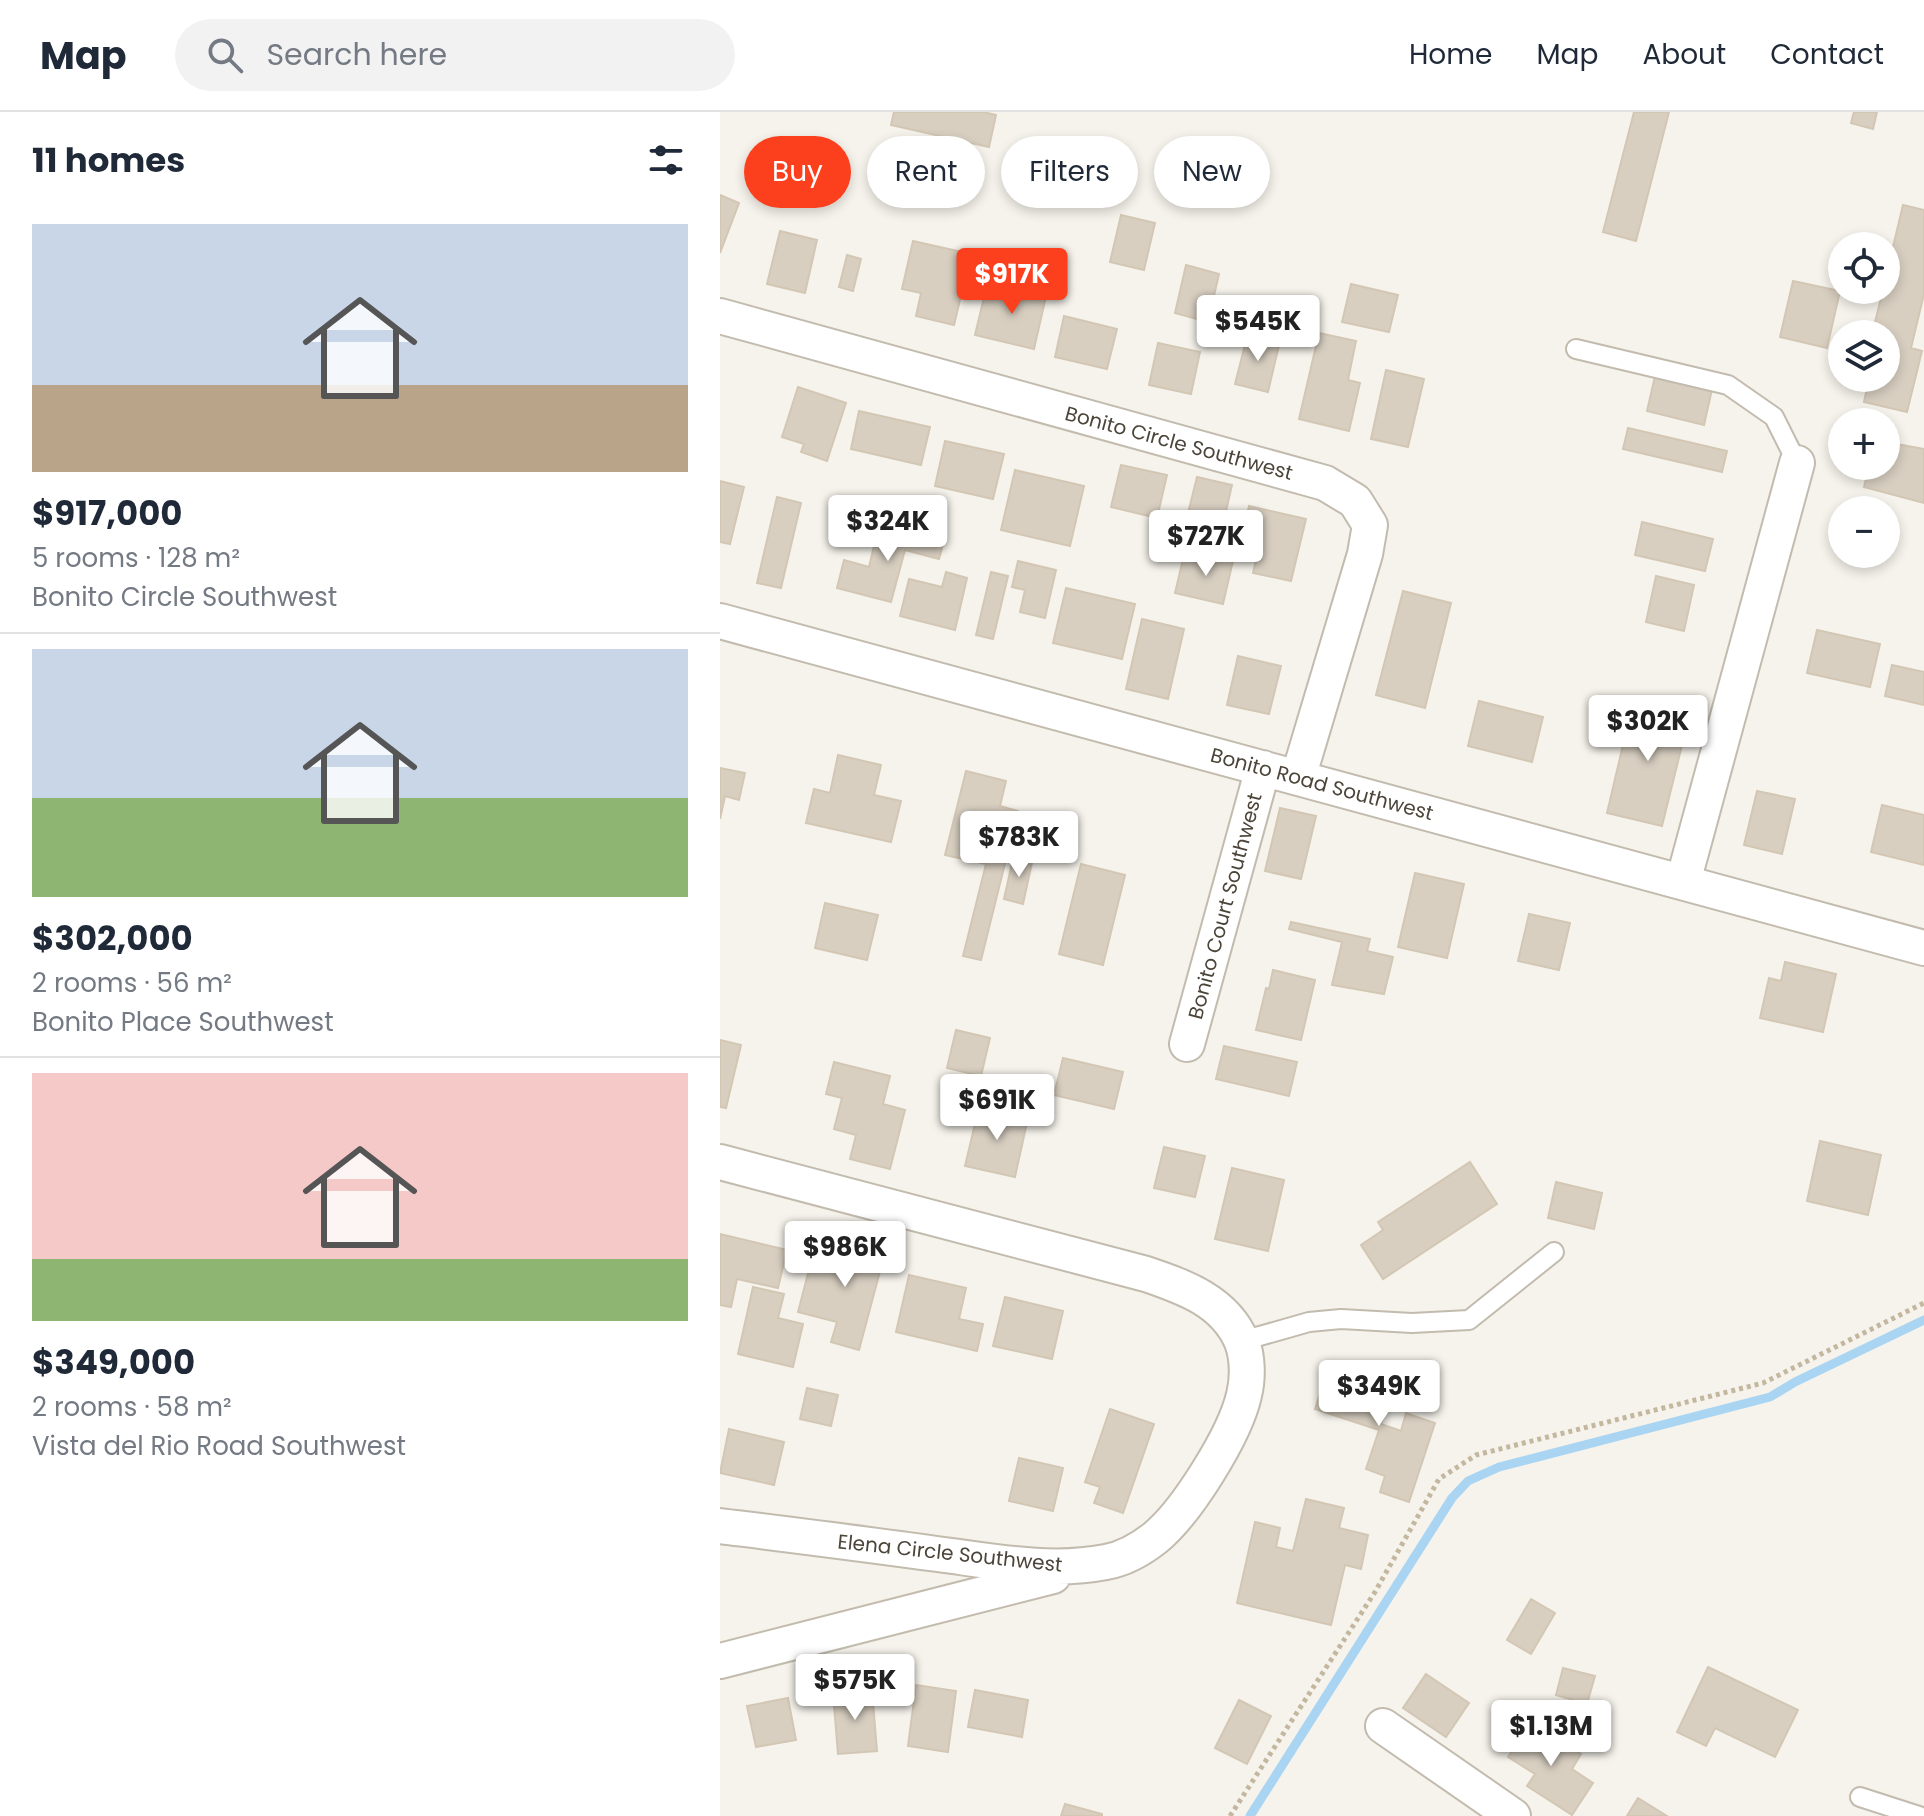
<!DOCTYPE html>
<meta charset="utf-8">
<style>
body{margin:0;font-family:Poppins,sans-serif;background:#f2f2f3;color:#1f2937;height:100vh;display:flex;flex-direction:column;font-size:30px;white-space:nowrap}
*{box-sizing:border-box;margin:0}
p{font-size:26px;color:#747a83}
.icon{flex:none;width:44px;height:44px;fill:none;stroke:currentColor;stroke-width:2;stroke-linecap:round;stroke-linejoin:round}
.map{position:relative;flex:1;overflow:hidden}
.panel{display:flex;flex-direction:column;background:#fff;width:720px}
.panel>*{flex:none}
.banner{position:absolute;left:24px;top:24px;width:760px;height:72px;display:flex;gap:16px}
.controls{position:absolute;left:1108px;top:120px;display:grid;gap:16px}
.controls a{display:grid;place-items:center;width:72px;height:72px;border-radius:50%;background:#fff;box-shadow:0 4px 12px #0003;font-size:40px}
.price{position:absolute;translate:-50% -68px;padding:0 18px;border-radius:8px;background:#fff;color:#222;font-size:26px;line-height:52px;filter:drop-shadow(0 2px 4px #0008)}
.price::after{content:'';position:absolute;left:50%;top:48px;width:24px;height:18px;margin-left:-12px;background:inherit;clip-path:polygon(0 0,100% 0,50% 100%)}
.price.active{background:#fc3f1d;color:#fff}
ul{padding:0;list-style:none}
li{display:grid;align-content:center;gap:16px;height:424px;padding:0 32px}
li+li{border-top:2px solid #e0e1e3}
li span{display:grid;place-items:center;height:248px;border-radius:0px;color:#555}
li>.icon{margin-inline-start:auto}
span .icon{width:144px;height:144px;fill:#fffc;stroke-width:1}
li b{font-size:34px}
h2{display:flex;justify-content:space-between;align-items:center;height:96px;padding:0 32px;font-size:34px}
.chip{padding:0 28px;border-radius:36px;background:#fff;box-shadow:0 4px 12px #0003;font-size:28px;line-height:72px}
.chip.active{background:#fc3f1d;color:#fff}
header{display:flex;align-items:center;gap:48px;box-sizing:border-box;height:112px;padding:0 40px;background:#fff;border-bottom:2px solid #e0e1e3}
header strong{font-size:38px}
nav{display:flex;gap:44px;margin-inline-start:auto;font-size:28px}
.search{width:560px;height:72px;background:#f2f2f3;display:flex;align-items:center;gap:20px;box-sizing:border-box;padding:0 28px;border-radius:44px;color:#747a83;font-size:30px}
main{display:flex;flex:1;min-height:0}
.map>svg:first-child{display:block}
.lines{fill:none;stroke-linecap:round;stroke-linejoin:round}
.stream{stroke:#a9d4f2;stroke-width:9}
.building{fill:#d8cfc1;stroke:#d3c7b4;stroke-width:2}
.service-casing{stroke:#c2bbae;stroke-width:22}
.minor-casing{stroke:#c2bbae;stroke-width:38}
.path{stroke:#c4b79f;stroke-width:5;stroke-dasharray:4 4;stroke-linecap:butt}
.service{stroke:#fff;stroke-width:18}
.minor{stroke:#fff;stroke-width:34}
.labels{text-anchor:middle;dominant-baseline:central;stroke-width:7;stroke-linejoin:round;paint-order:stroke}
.street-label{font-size:20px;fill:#4b4439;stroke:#fff}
</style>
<header>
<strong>Map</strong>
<div class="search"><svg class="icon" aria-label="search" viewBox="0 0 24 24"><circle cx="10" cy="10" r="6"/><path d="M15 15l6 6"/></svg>Search here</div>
<nav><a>Home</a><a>Map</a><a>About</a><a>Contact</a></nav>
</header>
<main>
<section class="panel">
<h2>11 homes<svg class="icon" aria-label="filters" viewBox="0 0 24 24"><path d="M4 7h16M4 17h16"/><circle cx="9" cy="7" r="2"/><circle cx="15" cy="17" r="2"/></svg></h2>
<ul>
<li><span style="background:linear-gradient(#c9d6e8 65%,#b9a48a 0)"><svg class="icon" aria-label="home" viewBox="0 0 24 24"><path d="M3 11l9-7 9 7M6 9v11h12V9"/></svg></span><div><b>$917,000</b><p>5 rooms · 128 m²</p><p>Bonito Circle Southwest</p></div></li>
<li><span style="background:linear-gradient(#c9d6e8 60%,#8fb573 0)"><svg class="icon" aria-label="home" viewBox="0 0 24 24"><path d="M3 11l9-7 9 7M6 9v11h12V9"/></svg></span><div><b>$302,000</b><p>2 rooms · 56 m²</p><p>Bonito Place Southwest</p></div></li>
<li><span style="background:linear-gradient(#f6c9c9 75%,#8fb573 0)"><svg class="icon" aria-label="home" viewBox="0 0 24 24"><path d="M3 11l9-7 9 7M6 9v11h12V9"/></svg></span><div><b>$349,000</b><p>2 rooms · 58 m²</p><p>Vista del Rio Road Southwest</p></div></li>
</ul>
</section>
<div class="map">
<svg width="1204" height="1704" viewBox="0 0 1204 1704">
<rect width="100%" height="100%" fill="#f6f3ec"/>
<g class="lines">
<path class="stream" d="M 530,1704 L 732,1386 L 748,1369 L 779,1355 L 1050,1285 L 1075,1270 L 1204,1208"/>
</g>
<path class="building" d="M 174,0 L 263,0 L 276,3 L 269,35 L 171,13 Z
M 914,0 L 949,0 L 916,129 L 883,120 Z
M 1134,0 L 1157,0 L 1153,17 L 1131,11 Z
M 0,83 L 19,91 L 0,141 Z
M 1183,93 L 1204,98 L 1204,182 L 1191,236 L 1202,239 L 1187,300 L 1144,290 L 1149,266 L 1166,266 L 1166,222 L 1152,222 L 1163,178 L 1166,178 L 1166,164 Z
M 401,103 L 435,111 L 424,158 L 390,150 Z
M 60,119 L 97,128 L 85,181 L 47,172 Z
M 193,129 L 251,142 L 234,213 L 196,204 L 201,181 L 182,177 Z
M 127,143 L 141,147 L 133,179 L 119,175 Z
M 466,153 L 499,162 L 488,210 L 455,201 Z
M 1073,169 L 1120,179 L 1107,236 L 1060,225 Z
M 290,171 L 327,180 L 314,237 L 255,223 L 266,177 L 288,182 Z
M 631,172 L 678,183 L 669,220 L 622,210 Z
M 344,204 L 397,217 L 387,257 L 335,245 Z
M 528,221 L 560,229 L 548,280 L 515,272 Z
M 599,221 L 636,229 L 628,268 L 640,271 L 629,319 L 579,307 Z
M 438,231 L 480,240 L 471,282 L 429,273 Z
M 666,258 L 704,267 L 688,335 L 651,327 Z
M 936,260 L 993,273 L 984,313 L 927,299 Z
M 78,275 L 126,291 L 107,349 L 81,340 L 84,332 L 62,325 Z
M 139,299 L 210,315 L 201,353 L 131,337 Z
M 908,316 L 1007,339 L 1002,360 L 903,337 Z
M 225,329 L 284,342 L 273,387 L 215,374 Z
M 1166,330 L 1204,337 L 1204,391 L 1144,375 L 1149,354 L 1166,354 Z
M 401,353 L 447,363 L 437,406 L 391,395 Z
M 295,358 L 364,374 L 350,434 L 281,418 Z
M 477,365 L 512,373 L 500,425 L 464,417 Z
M 0,369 L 24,375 L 10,432 L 0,430 Z
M 57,385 L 81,391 L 61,476 L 37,471 Z
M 529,394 L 586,407 L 571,469 L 533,461 L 538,439 L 520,434 Z
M 922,410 L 993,427 L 985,459 L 915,443 Z
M 196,413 L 226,421 L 219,447 L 185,438 L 171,490 L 117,476 L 124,448 L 149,455 L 157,421 L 191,430 Z
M 496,436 L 515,440 L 503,492 L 455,481 L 463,447 L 492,454 Z
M 298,449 L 336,458 L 325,506 L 300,500 L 305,478 L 292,475 Z
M 226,460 L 247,466 L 235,518 L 180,504 L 189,467 L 222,475 Z
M 271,460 L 288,464 L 273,527 L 256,523 Z
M 936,464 L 974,473 L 964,519 L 926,510 Z
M 346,476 L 415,492 L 402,547 L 333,531 Z
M 683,479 L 731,491 L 705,596 L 656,583 Z
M 422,507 L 464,517 L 448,587 L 406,577 Z
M 1097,518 L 1160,532 L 1150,575 L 1087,561 Z
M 518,544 L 561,554 L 549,602 L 507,593 Z
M 1172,553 L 1204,560 L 1204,593 L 1165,584 Z
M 914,586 L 960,597 L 957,611 L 967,613 L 942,714 L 887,701 Z
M 759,589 L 823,605 L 812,650 L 748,634 Z
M 118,643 L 161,653 L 154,683 L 181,689 L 171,730 L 86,711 L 94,677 L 110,681 Z
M 0,656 L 25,661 L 19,688 L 5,684 L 0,707 Z
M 246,659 L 286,669 L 280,694 L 298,699 L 261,848 L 243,844 L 266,752 L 225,743 Z
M 1037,679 L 1075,687 L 1062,742 L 1024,733 Z
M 1162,693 L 1204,703 L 1204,753 L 1151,740 Z
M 560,696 L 596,704 L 581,767 L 545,759 Z
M 294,742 L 313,746 L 303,792 L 284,787 Z
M 361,752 L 405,763 L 383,853 L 339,842 Z
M 695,761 L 744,772 L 727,846 L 678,835 Z
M 105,791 L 158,803 L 147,848 L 95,836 Z
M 809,802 L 850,811 L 839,858 L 798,849 Z
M 571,810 L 650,827 L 647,839 L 673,845 L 664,882 L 612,873 L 622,830 L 569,817 Z
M 1065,850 L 1116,862 L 1103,920 L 1040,906 L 1049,866 L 1061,869 Z
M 553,858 L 595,868 L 581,928 L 536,918 L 546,876 L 549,877 Z
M 236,918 L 270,926 L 261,964 L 227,956 Z
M 0,928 L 21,933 L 6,996 L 0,995 Z
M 504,934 L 577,950 L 569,984 L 496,967 Z
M 343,946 L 403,960 L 394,997 L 334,983 Z
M 114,950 L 170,964 L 163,992 L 185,998 L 170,1057 L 130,1047 L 136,1023 L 114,1017 L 122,986 L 106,982 Z
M 259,995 L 308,1006 L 295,1065 L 245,1054 Z
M 1100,1029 L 1161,1043 L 1148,1103 L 1087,1089 Z
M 444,1035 L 485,1044 L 475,1085 L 434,1076 Z
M 750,1050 L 777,1092 L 663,1167 L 641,1133 L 663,1118 L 658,1110 Z
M 512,1056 L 564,1068 L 548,1139 L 495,1127 Z
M 836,1070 L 882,1081 L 874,1117 L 828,1106 Z
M 0,1122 L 67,1138 L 58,1176 L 17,1167 L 11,1195 L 0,1193 Z
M 127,1123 L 167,1133 L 139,1238 L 111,1230 L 117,1210 L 78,1200 L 93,1142 L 120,1150 Z
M 189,1163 L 246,1176 L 239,1207 L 263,1212 L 257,1239 L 176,1220 Z
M 33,1175 L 64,1182 L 58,1206 L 83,1212 L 73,1255 L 18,1242 Z
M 285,1185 L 343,1199 L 332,1247 L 273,1234 Z
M 610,1252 L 674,1273 L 661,1312 L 681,1319 L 686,1301 L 715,1311 L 689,1390 L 660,1380 L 665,1364 L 646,1357 L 659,1318 L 595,1297 Z
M 87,1276 L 118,1283 L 111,1314 L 80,1307 Z
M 390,1297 L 434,1312 L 403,1401 L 374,1391 L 380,1375 L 365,1370 Z
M 9,1317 L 64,1330 L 54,1373 L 0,1361 Z
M 299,1346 L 343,1356 L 333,1399 L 289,1389 Z
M 586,1387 L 624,1396 L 619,1416 L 648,1423 L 641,1457 L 625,1453 L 611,1513 L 517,1491 L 535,1410 L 560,1416 L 556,1435 L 573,1439 Z
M 811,1487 L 835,1501 L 811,1542 L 787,1528 Z
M 988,1555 L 1078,1598 L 1055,1645 L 995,1616 L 986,1634 L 957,1620 Z
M 843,1556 L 875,1564 L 867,1592 L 836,1583 Z
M 706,1562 L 749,1591 L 726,1625 L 683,1596 Z
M 196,1573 L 236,1579 L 228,1640 L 188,1634 Z
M 152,1578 L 157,1639 L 118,1642 L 113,1581 Z
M 255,1578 L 308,1588 L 302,1625 L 248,1615 Z
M 68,1586 L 76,1628 L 36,1635 L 27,1594 Z
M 519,1588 L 551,1604 L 527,1652 L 495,1636 Z
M 812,1610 L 861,1642 L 852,1657 L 873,1671 L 852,1703 L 807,1674 L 815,1662 L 788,1645 Z
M 918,1686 L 947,1704 L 907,1704 Z
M 345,1692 L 382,1702 L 382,1704 L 341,1704 Z"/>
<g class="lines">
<g class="service-casing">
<path id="service" d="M 856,237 L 1008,273 L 1054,305 L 1077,351
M 522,1229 L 589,1210 L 621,1207 L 692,1211 L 749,1208 L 834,1140
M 1140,1685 L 1199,1704"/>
</g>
<g class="minor-casing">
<path id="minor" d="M 0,204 L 605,371 L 635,389 L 650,413 L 645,442 L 578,666
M 0,509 L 1204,836
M 963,770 L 1077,351
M 467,932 L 543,656
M 0,1050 L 426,1162 C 464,1175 505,1189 522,1230 C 528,1246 528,1267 524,1283 C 515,1323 466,1401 435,1426 C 421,1437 403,1447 386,1450 C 330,1461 272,1449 217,1442 C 145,1432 72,1423 0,1414
M 0,1549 L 333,1464
M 663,1614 L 793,1704"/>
</g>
<path class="path" d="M 510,1704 L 655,1480 L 719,1367 L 756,1343 L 1043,1271 L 1204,1191"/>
<use href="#service" class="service"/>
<use href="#minor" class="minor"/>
</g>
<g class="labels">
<g class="street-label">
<text transform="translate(459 331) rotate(15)">Bonito Circle Southwest</text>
<text transform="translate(602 672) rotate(15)">Bonito Road Southwest</text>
<text transform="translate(505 794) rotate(-75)">Bonito Court Southwest</text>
<text transform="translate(230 1441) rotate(6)">Elena Circle Southwest</text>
</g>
</g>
</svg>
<div class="controls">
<a><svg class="icon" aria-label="locate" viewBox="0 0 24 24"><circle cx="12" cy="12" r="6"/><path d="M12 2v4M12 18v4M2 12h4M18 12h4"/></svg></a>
<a><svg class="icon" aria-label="layers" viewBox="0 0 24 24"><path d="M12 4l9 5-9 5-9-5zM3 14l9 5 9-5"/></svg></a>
<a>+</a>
<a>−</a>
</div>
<b class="price active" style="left:292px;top:204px">$917K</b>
<b class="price" style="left:538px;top:251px">$545K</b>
<b class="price" style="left:168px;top:451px">$324K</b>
<b class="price" style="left:486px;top:466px">$727K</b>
<b class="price" style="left:928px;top:651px">$302K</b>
<b class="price" style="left:299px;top:767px">$783K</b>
<b class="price" style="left:277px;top:1030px">$691K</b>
<b class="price" style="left:125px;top:1177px">$986K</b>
<b class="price" style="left:659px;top:1316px">$349K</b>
<b class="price" style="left:135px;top:1610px">$575K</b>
<b class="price" style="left:831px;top:1656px">$1.13M</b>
<div class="banner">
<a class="chip active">Buy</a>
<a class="chip">Rent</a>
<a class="chip">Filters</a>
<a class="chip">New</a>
</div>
</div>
</main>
